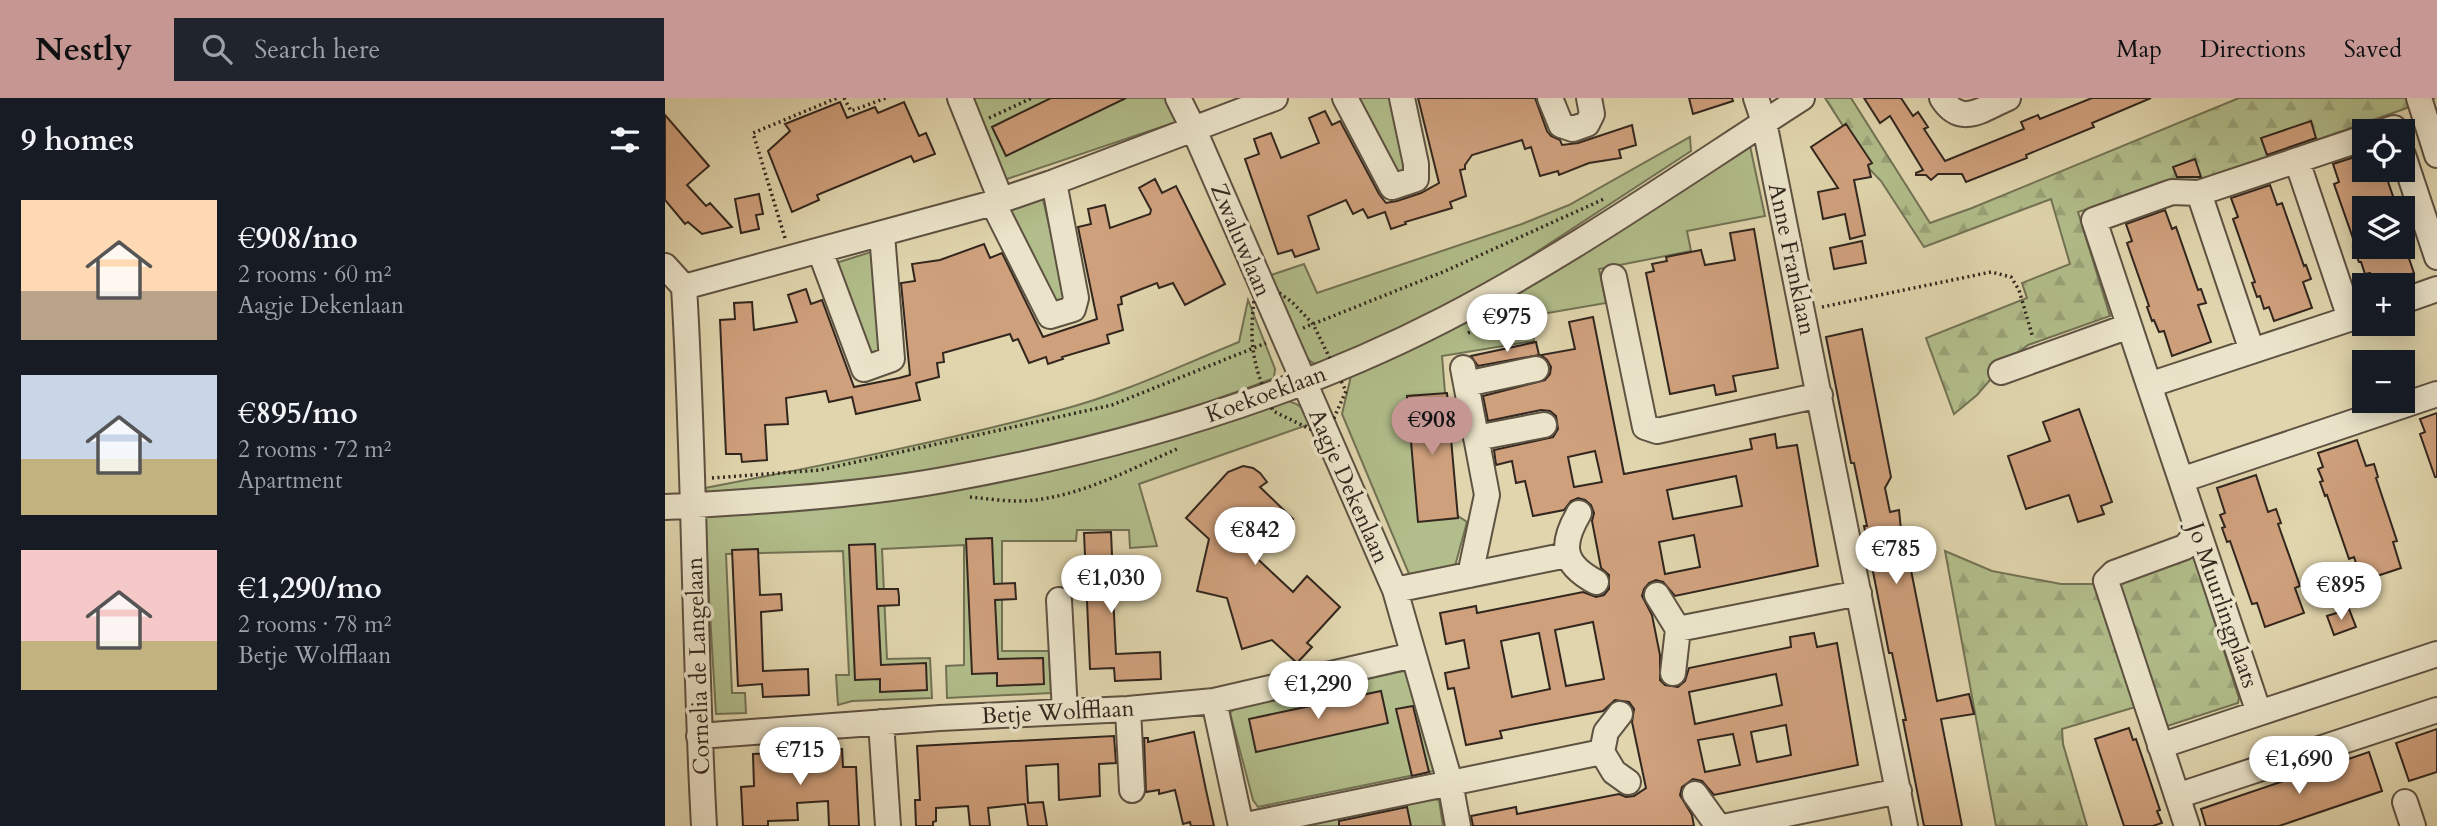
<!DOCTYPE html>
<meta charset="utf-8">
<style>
body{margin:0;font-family:Cardo,serif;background:#20242c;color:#f1f3f6;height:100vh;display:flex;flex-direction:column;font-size:26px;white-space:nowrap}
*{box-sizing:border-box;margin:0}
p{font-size:23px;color:#9ea1a6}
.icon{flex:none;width:38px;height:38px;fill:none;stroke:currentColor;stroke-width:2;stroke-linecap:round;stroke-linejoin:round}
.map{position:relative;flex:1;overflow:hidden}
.side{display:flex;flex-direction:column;background:#171b24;width:665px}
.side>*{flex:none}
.fabs{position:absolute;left:1687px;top:21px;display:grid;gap:14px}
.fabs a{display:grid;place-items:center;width:63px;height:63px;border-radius:0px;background:#171b24;box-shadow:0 4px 18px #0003;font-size:35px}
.price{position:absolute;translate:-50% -60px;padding:0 16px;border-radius:24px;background:#fff;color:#222;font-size:23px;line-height:46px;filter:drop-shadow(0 2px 4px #0008)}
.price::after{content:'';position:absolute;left:50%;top:42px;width:21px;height:16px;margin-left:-10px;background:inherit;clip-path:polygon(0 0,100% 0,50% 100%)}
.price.current{background:#c59692;color:#111}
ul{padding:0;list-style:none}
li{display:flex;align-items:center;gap:21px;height:175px;padding:0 21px}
li span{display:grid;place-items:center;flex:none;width:196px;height:140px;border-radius:0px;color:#555}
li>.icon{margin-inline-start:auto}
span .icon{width:84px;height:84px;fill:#fffc;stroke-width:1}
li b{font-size:30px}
h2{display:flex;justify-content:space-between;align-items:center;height:84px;padding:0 21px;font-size:30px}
header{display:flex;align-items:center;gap:42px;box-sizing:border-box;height:98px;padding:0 35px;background:#c59692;color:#111}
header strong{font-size:33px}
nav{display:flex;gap:38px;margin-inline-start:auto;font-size:24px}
.search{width:490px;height:63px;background:#20242c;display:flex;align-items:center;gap:18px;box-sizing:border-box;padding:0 24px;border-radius:0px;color:#9ea1a6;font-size:26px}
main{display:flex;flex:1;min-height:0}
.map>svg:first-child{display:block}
.grass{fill:#b1bd8a;stroke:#727254;stroke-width:2}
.forest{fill:url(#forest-firs);stroke:#727254;stroke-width:2}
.building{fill:#cfa07c;stroke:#32261e;stroke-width:2;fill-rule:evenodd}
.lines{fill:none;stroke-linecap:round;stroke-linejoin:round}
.minor-casing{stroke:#5e5242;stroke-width:28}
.path{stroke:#32261e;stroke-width:3.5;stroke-dasharray:2 3.5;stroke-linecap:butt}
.minor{stroke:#ebe4ca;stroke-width:24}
.labels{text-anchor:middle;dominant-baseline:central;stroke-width:7;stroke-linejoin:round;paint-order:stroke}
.street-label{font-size:23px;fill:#32261e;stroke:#ebe4ca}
</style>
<header>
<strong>Nestly</strong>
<div class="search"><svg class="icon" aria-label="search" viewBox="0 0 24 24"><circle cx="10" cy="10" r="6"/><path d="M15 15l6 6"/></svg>Search here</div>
<nav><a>Map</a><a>Directions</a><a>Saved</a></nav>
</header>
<main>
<section class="side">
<h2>9 homes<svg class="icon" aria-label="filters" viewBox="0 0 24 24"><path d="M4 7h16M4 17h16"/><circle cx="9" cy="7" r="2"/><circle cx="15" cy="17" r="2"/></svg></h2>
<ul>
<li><span style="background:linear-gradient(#ffd9b3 65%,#b9a48a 0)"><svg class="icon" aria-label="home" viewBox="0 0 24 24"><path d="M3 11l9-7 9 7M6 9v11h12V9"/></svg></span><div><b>€908/mo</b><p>2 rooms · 60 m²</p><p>Aagje Dekenlaan</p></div></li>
<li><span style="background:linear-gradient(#c9d6e8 60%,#c2b280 0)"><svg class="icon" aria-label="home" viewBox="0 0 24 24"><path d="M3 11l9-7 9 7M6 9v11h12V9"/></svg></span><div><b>€895/mo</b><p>2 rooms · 72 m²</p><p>Apartment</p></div></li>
<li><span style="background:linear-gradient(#f6c9c9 65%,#c2b280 0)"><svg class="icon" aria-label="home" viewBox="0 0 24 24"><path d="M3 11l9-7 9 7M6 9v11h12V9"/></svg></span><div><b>€1,290/mo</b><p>2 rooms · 78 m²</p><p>Betje Wolfflaan</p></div></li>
</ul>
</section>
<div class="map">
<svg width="1772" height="728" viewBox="0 0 1772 728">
<defs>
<pattern id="forest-firs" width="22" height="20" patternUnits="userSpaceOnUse" patternTransform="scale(1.75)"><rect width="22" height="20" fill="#b1bd8a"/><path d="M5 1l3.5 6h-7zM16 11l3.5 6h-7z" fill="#99a277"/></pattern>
</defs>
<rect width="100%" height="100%" fill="#e0d5ad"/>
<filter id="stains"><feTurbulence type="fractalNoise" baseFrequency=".00286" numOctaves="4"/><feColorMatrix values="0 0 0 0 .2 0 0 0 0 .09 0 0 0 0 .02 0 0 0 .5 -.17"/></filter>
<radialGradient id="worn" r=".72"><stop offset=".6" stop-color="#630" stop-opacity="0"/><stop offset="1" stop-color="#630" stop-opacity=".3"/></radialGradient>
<path class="grass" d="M 305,0 L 503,0 L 514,23 L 339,82 Z
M 692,0 L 730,0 L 745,61 L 735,83 Z
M 1025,39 L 1026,53 L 838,176 L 784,207 L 659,266 L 648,265 L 636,256 L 600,179 L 639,166 L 652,195 L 857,126 L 904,107 Z
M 1085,48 L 1100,118 L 1022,133 L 1026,153 L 934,171 L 941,205 L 865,218 L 869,243 L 777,258 L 790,416 L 802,424 L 790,468 L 744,476 L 677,316 L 686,278 L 809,221 Z
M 377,97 L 398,187 L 399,201 L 393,206 L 385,203 L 346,117 L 348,106 Z
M 206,154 L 214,250 L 213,257 L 207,259 L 171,165 Z
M 583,202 L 610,271 L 609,280 C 525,312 437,339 349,358 C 249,380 144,389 42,395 L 40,390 C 160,367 281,343 399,311 C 459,295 517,267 574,244 Z
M 614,302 C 632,303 639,309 648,325 L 474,386 L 492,448 L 465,450 L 464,432 L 412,432 L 411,443 L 337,443 L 337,553 L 384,553 L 386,595 L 282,600 L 281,568 L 299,567 L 299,447 L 217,451 L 222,561 L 265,560 L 267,600 L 187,603 L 173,607 L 171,577 L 184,577 L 178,453 L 61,456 L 67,595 L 80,595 L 81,615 L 51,616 L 39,417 L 112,411 Z
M 738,573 L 745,575 L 769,673 L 593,709 L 588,702 L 565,615 L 571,609 Z
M 764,700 L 774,702 L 778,728 L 627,728 Z"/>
<path class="forest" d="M 1160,0 L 1186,0 L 1265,125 L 1307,110 L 1574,0 L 1770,0 L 1536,83 L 1500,83 L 1413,114 L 1445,218 L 1363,247 L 1338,267 L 1312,297 L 1289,316 L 1261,240 L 1362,200 L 1357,185 L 1405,166 L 1386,101 L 1259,149 L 1216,83 L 1192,58 L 1189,45 Z
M 1280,453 L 1327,473 L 1396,486 L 1431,486 L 1528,457 L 1574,600 L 1573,605 L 1487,633 L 1477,607 L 1397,631 L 1398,646 L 1422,728 L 1331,728 Z"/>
<path class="building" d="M 386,0 L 461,0 L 341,58 L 327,29 Z
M 753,0 L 870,0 L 882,33 L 886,38 L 895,42 L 897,47 L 913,45 L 967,27 L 971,47 L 954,52 L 956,60 L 924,65 L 894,77 L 893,73 L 875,78 L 866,49 L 860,51 L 857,42 L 807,57 L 800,67 L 800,71 L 795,72 L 801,98 L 785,104 L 787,110 L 740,124 L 741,126 L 726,131 L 720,114 L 703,120 L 698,111 L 688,116 L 681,102 L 643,118 L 654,151 L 630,159 L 627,152 L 613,156 L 580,61 L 594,56 L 589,41 L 606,35 L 616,60 L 654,45 L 644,20 L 660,13 L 667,27 L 675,23 L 714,96 L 721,105 L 732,103 L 756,95 L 774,85 Z
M 1024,0 L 1067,0 L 1068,3 L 1028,16 Z
M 1199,0 L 1236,0 L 1248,18 L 1253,14 L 1263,29 L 1259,31 L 1280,63 L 1359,31 L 1356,24 L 1373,17 L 1375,21 L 1427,0 L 1486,0 L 1427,25 L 1429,29 L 1361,57 L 1362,60 L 1301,84 L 1297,76 L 1273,76 L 1266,82 L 1261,77 L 1251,77 L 1251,75 L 1258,72 L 1225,18 L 1215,25 Z
M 175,4 L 182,20 L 210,9 L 213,15 L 239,4 L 254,38 L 261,35 L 270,56 L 249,64 L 246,58 L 152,97 L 154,102 L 127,114 L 103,53 L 125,33 L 120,26 Z
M 0,17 L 44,68 L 22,87 L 41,108 L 45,105 L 67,129 L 37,136 L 23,124 L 20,126 L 0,102 Z
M 1646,23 L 1651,40 L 1602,57 L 1596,40 Z
M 1181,26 L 1207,65 L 1203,67 L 1206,79 L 1189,82 L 1200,137 L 1185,141 L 1180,116 L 1158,121 L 1153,94 L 1173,90 L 1146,49 Z
M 1699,56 L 1699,72 L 1719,72 L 1732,110 L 1699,110 L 1699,149 L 1740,149 L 1749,175 L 1713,187 L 1710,187 L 1705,175 L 1700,176 L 1696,164 L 1694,164 L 1688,149 L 1691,149 L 1669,86 L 1674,84 L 1668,66 Z
M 1530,61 L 1536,79 L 1512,79 L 1508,69 Z
M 490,81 L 497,95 L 511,88 L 560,186 L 520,207 L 508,185 L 494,190 L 492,185 L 456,199 L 457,206 L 453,207 L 458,232 L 442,237 L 444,245 L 397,259 L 398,261 L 383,266 L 381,259 L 364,265 L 353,241 L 348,243 L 345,236 L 278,255 L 279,264 L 272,265 L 274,279 L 251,285 L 255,302 L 191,316 L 187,299 L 164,304 L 161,293 L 121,300 L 123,326 L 100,327 L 102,362 L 77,364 L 76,356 L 61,356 L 55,222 L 70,221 L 69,205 L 87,204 L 89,232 L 132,224 L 123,197 L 141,191 L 146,206 L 157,202 L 189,289 L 234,280 L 245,277 L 236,185 L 250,183 L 247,166 L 275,162 L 319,146 L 325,160 L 337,155 L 378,239 L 432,221 L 413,129 L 426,126 L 423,111 L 440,107 L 445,130 L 485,116 L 486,112 L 474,90 Z
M 1605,87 L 1612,107 L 1617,105 L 1639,168 L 1641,167 L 1646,181 L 1638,184 L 1647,210 L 1609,223 L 1604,209 L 1599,211 L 1595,198 L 1592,199 L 1587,185 L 1590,184 L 1568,121 L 1573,119 L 1566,100 Z
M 94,96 L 98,116 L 91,117 L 94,131 L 76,135 L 70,101 Z
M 1500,112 L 1507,131 L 1511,129 L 1533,192 L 1536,191 L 1541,205 L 1533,207 L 1546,244 L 1507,258 L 1499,233 L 1494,234 L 1489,222 L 1487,223 L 1482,209 L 1484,208 L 1462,145 L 1467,143 L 1461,126 Z
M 1089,131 L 1113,270 L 1068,278 L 1071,293 L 1051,297 L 1049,287 L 1005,296 L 981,175 L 989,173 L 987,166 L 1002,163 L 1001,159 L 1036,152 L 1040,167 L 1070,162 L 1065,135 Z
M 1197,143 L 1201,165 L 1169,171 L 1165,150 Z
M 928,219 L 959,376 L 1087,351 L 1085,341 L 1110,336 L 1112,350 L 1132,347 L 1153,468 L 1010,498 L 998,484 L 991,482 L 984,485 L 979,491 L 977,498 L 987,517 L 995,557 L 995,582 L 1000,587 L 1013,589 L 1020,583 L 1024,570 L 1126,549 L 1125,539 L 1149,535 L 1152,549 L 1172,545 L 1193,667 L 1049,697 L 1037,683 L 1028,681 L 1017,689 L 1015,697 L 1027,717 L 1029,728 L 808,728 L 806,718 L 851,709 L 852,716 L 954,696 L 961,699 L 969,698 L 981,690 L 967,624 L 969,611 L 964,604 L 950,602 L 938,613 L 835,633 L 837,640 L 801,647 L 789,590 L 783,591 L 780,575 L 804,570 L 799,542 L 781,546 L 775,515 L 811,508 L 812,515 L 918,494 L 931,499 L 939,497 L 944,491 L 944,477 L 936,470 L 927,423 L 929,415 L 926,407 L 920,402 L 913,400 L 906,403 L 899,412 L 868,418 L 860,383 L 851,385 L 847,363 L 831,367 L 829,352 L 888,339 L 893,331 L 891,318 L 885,313 L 876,312 L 823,323 L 818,298 L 880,282 L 885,276 L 886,269 L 882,262 L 876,257 L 910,251 L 904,224 ZM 930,353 L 937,384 L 909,389 L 903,359 ZM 1071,378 L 1077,408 L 1008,421 L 1002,392 ZM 1029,437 L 1035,469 L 1000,476 L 994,444 ZM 928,524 L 939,581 L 901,588 L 890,532 ZM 874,535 L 885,591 L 847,599 L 836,543 ZM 1111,576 L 1117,607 L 1030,626 L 1024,594 ZM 1121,627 L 1126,657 L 1092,664 L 1086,634 ZM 1068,636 L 1075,667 L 1040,674 L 1033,642 Z
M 1197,231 L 1226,379 L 1220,390 L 1225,414 L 1234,412 L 1238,452 L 1242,452 L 1272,603 L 1304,596 L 1309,616 L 1276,621 L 1297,728 L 1259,728 L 1238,622 L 1241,622 L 1240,617 L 1227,555 L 1224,555 L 1199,428 L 1202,428 L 1189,365 L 1186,365 L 1161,239 Z
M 871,244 L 874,257 L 813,268 L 806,258 Z
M 782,295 L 793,420 L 753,424 L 742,298 Z
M 1414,311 L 1447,404 L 1436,408 L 1439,416 L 1413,424 L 1404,397 L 1361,411 L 1343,358 L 1385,343 L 1378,324 Z
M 1772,315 L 1772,379 L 1770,379 L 1755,336 L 1760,334 L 1755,321 Z
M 1692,342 L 1701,368 L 1709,366 L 1713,379 L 1711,380 L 1732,443 L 1728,444 L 1736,470 L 1697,483 L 1689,459 L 1684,461 L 1662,397 L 1660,398 L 1655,384 L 1658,383 L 1653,371 L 1658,369 L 1653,355 Z
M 578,368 L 588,370 L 595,375 L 602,384 L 595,389 L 628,421 L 608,438 L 584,453 L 628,494 L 642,478 L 675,509 L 642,545 L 647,549 L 632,565 L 607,542 L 577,551 L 562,500 L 532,493 L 544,441 L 521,420 L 563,374 Z
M 1591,377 L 1603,414 L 1611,411 L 1616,425 L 1613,426 L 1635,488 L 1630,490 L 1639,515 L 1600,529 L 1592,505 L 1587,506 L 1565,443 L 1562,444 L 1557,430 L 1560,429 L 1555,417 L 1560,415 L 1552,390 Z
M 446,434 L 448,480 L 468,479 L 469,488 L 469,496 L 448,496 L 451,556 L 495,554 L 496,581 L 450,583 L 449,570 L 425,571 L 419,435 Z
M 327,440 L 329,486 L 350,485 L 351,501 L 330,502 L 333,561 L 378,560 L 379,586 L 332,588 L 332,575 L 307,576 L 301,441 Z
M 210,446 L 212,491 L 233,491 L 234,499 L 234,507 L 213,508 L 216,567 L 261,565 L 262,592 L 215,594 L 215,581 L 190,582 L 184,447 Z
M 93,451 L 95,497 L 116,496 L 117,512 L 96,514 L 98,573 L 143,571 L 144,597 L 98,599 L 97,586 L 73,588 L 67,452 Z
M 1684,511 L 1691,529 L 1669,537 L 1662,518 Z
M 716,593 L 723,625 L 591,654 L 584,621 Z
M 748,608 L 764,674 L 747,678 L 731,611 Z
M 1464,630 L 1468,642 L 1471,641 L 1495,712 L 1492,713 L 1497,725 L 1488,728 L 1459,728 L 1430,641 Z
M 1772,631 L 1772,674 L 1744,683 L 1731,645 Z
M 529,634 L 541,692 L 549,728 L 526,728 L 525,724 L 518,726 L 510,692 L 494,696 L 494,692 L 481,694 L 479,640 L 483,640 L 483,644 Z
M 449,638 L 451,665 L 434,666 L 435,698 L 394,702 L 393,666 L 361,668 L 363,705 L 378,704 L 382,728 L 363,728 L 360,706 L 323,710 L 325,728 L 305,728 L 303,708 L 271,710 L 271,723 L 268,724 L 268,728 L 251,728 L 250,702 L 255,702 L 252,648 Z
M 177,651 L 178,669 L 191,669 L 194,728 L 164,728 L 163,703 L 132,705 L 133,722 L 103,723 L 103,728 L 78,728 L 76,689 L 89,688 L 88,656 Z
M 1704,654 L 1717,693 L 1614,728 L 1541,728 L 1536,711 Z
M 742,709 L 746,728 L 674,728 L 674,723 Z"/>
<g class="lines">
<g class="minor-casing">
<path id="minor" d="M 295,0 L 336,102
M 513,0 L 529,32 L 730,492 L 785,684 L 793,728
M 680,0 L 727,89 L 751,81 L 751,66 L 737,0
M 885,0 L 896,27 L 908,31 L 922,26 L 927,16 L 924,0
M 1091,0 L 1099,24 L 1240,728
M 1277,0 C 1296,30 1317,11 1343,0
M 1754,0 L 1772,57
M 1720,33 L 1729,30 L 1730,33
M 1738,57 L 1772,159
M 1632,63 L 1685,220
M 328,105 L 385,218 L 408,211 L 411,200 L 389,84
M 155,153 L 199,271 L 227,261 L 217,136
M 0,168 L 19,189 C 30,369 29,549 39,728
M 949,179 L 980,329 L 992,333 L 1155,297
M 19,189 L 328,105 L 389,84 L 610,0
M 1738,203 L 1772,191
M 1587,253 L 1534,95 L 1699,40
M 798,270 L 822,397 L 805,477
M 1336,274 L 1464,228
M 801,286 L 871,271
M 1484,287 L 1429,122 L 1507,94 L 1534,95
M 1772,296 L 1516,382 L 1594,615 L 1772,556
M 811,340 L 879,327
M 1516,382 L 1484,287 L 1699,216
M 0,409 C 95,403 195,398 289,380 C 458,349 627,300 780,221 C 904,157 1020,75 1137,0
M 914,415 C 895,447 897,466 931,484
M 730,492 L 902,457
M 992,497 L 1013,531 L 1008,575
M 394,502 L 400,614
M 1013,531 L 1194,495
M 549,603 L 576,728
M 463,611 L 467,692
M 955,616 L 941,634 L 937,654 L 949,674 L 963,684
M 216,624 L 223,728
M 34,638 L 275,620 L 463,611 L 549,603 L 748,557
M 1495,648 L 1594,615
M 1030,696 L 1053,728
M 1512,698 L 1772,612
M 1740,704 L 1748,728
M 576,728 L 937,654
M 1063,728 L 1234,693
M 1522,728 L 1441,483 L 1449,475 L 1520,449 L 1533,433"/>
</g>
<path class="path" d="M 179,0 L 186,13 L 221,0
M 324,20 L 367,0
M 120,140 L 88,35 L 172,0
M 592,179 L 627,204 L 648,226 L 681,293 L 669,320 L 647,332 L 608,313 C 583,258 584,238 592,179 Z
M 1157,209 L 1326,174 L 1346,179 L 1354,192 L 1368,240
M 638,230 L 778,174 L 939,101
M 803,235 L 827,224 L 836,216
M 47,380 L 155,372 L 447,307 L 601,245
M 305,399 C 326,401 350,405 370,402 C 420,396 466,371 512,351"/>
<use href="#minor" class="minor"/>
</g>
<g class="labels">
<g class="street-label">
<text transform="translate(576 142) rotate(67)">Zwaluwlaan</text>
<text transform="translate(1127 161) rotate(78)">Anne Franklaan</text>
<text transform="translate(601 296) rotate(-20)">Koekoeklaan</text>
<text transform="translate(684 388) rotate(66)">Aagje Dekenlaan</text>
<text transform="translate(1558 507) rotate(71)">Jo Muurlingplaats</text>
<text transform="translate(33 568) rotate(-92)">Cornelia de Langelaan</text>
<text transform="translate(393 614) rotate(-3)">Betje Wolfflaan</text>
</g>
</g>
<rect width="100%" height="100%" filter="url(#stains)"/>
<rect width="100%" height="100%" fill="url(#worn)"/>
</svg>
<div class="fabs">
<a><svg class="icon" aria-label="locate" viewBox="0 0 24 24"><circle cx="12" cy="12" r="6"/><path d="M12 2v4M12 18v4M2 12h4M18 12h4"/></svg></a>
<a><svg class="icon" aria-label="layers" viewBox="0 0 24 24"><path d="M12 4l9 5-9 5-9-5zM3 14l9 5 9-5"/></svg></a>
<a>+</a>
<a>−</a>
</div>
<b class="price" style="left:842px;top:256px">€975</b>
<b class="price current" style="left:767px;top:359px">€908</b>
<b class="price" style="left:590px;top:469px">€842</b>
<b class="price" style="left:1231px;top:488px">€785</b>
<b class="price" style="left:446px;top:517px">€1,030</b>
<b class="price" style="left:1676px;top:524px">€895</b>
<b class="price" style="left:653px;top:623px">€1,290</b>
<b class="price" style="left:135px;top:689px">€715</b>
<b class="price" style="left:1634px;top:698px">€1,690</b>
</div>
</main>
